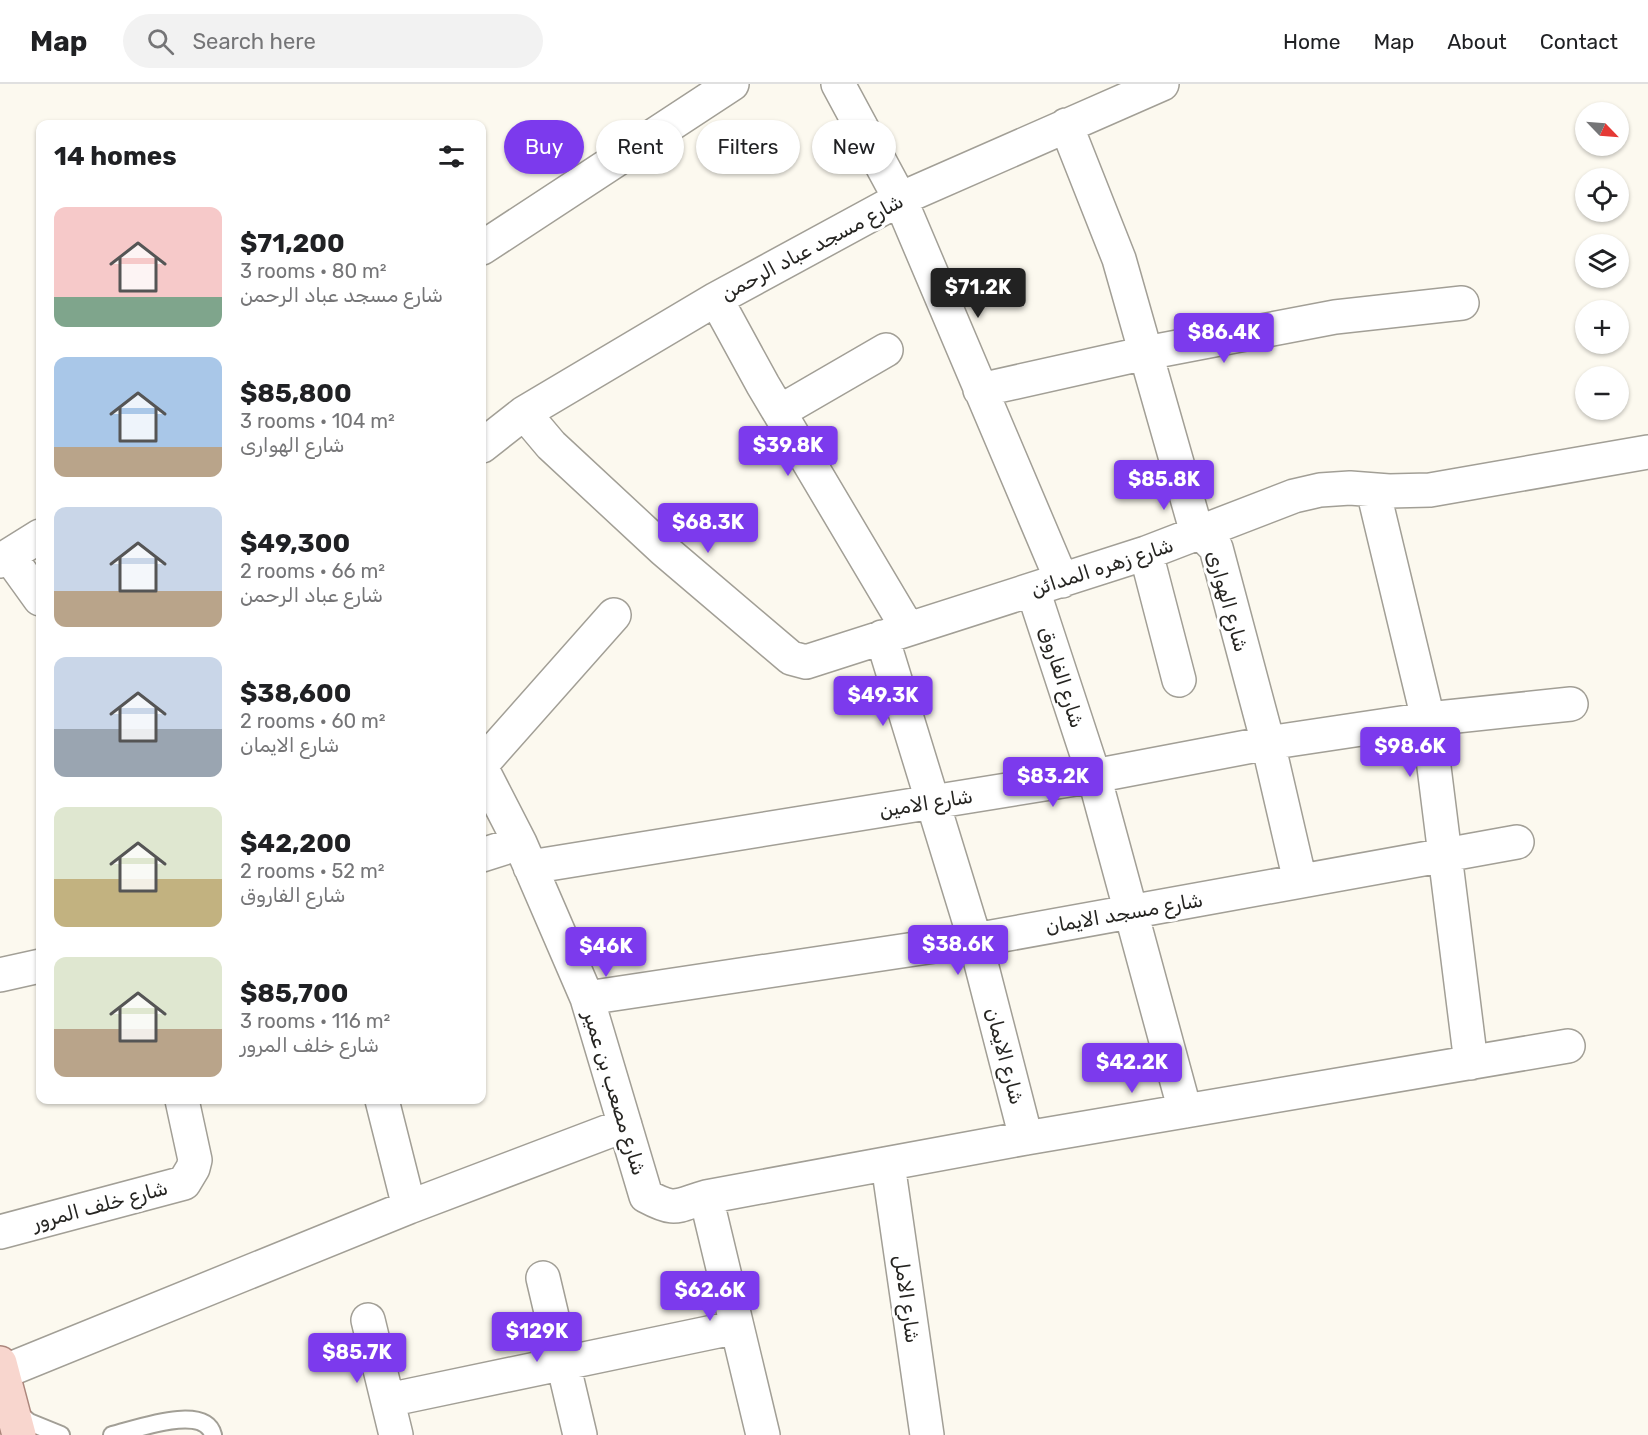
<!DOCTYPE html>
<meta charset="utf-8">
<style>
body{margin:0;font-family:Rubik,Vazirmatn,sans-serif;background:#f2f2f2;color:#202124;height:100vh;display:flex;flex-direction:column;font-size:22px;white-space:nowrap}
*{box-sizing:border-box;margin:0}
p{font-size:20px;color:#757577}
.icon{flex:none;width:33px;height:33px;fill:none;stroke:currentColor;stroke-width:2;stroke-linecap:round;stroke-linejoin:round}
.map{position:relative;flex:1;overflow:hidden}
.panel{position:absolute;left:36px;top:36px;width:450px;height:984px;display:flex;flex-direction:column;background:#fff;border-radius:12px;box-shadow:0 2px 4px #0004}
.panel>*{flex:none}
.hud{position:absolute;left:504px;top:36px;width:570px;height:54px;display:flex;gap:12px}
.needle{width:39px;rotate:115deg}
.controls{position:absolute;left:1575px;top:18px;display:grid;gap:12px}
.controls a{display:grid;place-items:center;width:54px;height:54px;border-radius:50%;background:#fff;box-shadow:0 2px 4px #0004;font-size:30px}
.price{position:absolute;translate:-50% -51px;padding:0 14px;border-radius:6px;background:#7c3aed;color:#fff;font-size:20px;line-height:39px;filter:drop-shadow(0 2px 3px #0008)}
.price::after{content:'';position:absolute;left:50%;top:36px;width:18px;height:14px;margin-left:-9px;background:inherit;clip-path:polygon(0 0,100% 0,50% 100%)}
.price.current{background:#222;color:#fff}
ul{padding:0;list-style:none}
li{display:flex;align-items:center;gap:18px;height:150px;padding:0 18px}
li span{display:grid;place-items:center;flex:none;width:168px;height:120px;border-radius:12px;color:#555}
li>.icon{margin-inline-start:auto}
span .icon{width:72px;height:72px;fill:#fffc;stroke-width:1}
li b{font-size:26px}
h2{display:flex;justify-content:space-between;align-items:center;height:72px;padding:0 18px;font-size:26px}
.pill{padding:0 21px;border-radius:27px;background:#fff;box-shadow:0 2px 4px #0004;font-size:21px;line-height:54px}
.pill.current{background:#7c3aed;color:#fff}
header{display:flex;align-items:center;gap:36px;box-sizing:border-box;height:84px;padding:0 30px;background:#fff;border-bottom:2px solid #e0e0e0}
header strong{font-size:28px}
nav{display:flex;gap:33px;margin-inline-start:auto;font-size:21px}
.search{width:420px;height:54px;background:#f2f2f2;display:flex;align-items:center;gap:15px;box-sizing:border-box;padding:0 21px;border-radius:33px;color:#757577;font-size:22px}
.map>svg:first-child{display:block}
.lines{fill:none;stroke-linecap:round;stroke-linejoin:round}
.lane-casing{stroke:#a29f96;stroke-width:20}
.street-casing{stroke:#a29f96;stroke-width:36}
.primary-casing{stroke:#ac867c;stroke-width:36}
.lane{stroke:#fff;stroke-width:16}
.street{stroke:#fff;stroke-width:33}
.primary{stroke:#f8d6ce;stroke-width:33}
.labels{text-anchor:middle;dominant-baseline:central;stroke-width:6;stroke-linejoin:round;paint-order:stroke}
.street-label{font-size:20px;fill:#262522;stroke:#fff}
</style>
<header>
<strong>Map</strong>
<div class="search"><svg class="icon" aria-label="search" viewBox="0 0 24 24"><circle cx="10" cy="10" r="6"/><path d="M15 15l6 6"/></svg>Search here</div>
<nav><a>Home</a><a>Map</a><a>About</a><a>Contact</a></nav>
</header>
<div class="map">
<svg width="1648" height="1351" viewBox="0 0 1648 1351">
<rect width="100%" height="100%" fill="#fcf9ef"/>
<g class="lines">
<g class="lane-casing">
<path id="lane" d="M 17,1328 L 29,1338 L 61,1351
M 112,1351 C 134,1346 205,1319 213,1351"/>
</g>
<g class="street-casing">
<path id="street" d="M 838,0 L 900,115 L 1062,497
M 1066,41 L 1119,175 L 1195,442 L 1216,464 L 1268,659 L 1300,797
M 482,164 L 732,0
M 716,215 L 763,301 L 908,545
M 980,306 L 1146,269 L 1335,233 L 1462,219
M 779,328 L 886,266
M 524,329 L 551,361 L 664,466 L 791,574 L 806,578 L 1146,469 L 1294,412 L 1320,406 L 1350,404 L 1389,407 L 1430,406 L 1648,368
M 482,362 L 524,329 L 716,215 L 900,115 L 1162,0
M 1373,406 L 1428,635 L 1471,979
M 1146,469 L 1179,596
M 9,472 L 40,515
M 0,477 L 40,452
M 1033,506 L 1094,692 L 1185,1027
M 882,553 L 975,856 L 1026,1054
M 482,680 L 614,531
M 482,685 L 520,759 L 587,914 L 646,1112 C 676,1128 675,1122 706,1113 L 1026,1054 L 1568,962
M 482,771 L 520,759
M 530,783 L 1094,692 L 1268,659 L 1428,635 L 1571,620
M 0,891 L 40,882
M 587,914 L 975,856 L 1517,758
M 382,1016 L 409,1123
M 888,1080 L 927,1351
M 706,1113 L 763,1351
M 0,1148 L 184,1099 L 193,1084 L 195,1076 L 182,1016
M 543,1194 L 580,1351
M 368,1236 L 396,1351
M 3,1288 L 409,1123 L 625,1041
M 388,1316 L 737,1243"/>
</g>
<g class="primary-casing">
<path id="primary" d="M 0,1279 L 19,1351"/>
</g>
<use href="#lane" class="lane"/>
<use href="#street" class="street"/>
<use href="#primary" class="primary"/>
</g>
<g class="labels">
<g class="street-label">
<text transform="translate(812 163) rotate(-28)">شارع مسجد عباد الرحمن</text>
<text transform="translate(1102 483) rotate(-18)">شارع زهره المدائن</text>
<text transform="translate(1228 517) rotate(74)">شارع الهوارى</text>
<text transform="translate(1062 593) rotate(72)">شارع الفاروق</text>
<text transform="translate(926 719) rotate(-9)">شارع الامين</text>
<text transform="translate(1124 829) rotate(-10)">شارع مسجد الايمان</text>
<text transform="translate(1005 972) rotate(75)">شارع الايمان</text>
<text transform="translate(615 1009) rotate(73)">شارع مصعب بن عمير</text>
<text transform="translate(100 1121) rotate(-15)">شارع خلف المرور</text>
<text transform="translate(907 1215) rotate(82)">شارع الامل</text>
</g>
</g>
</svg>
<div class="controls">
<a><svg class="needle" viewBox="-14 -14 28 28"><path d="M0-13l5 13h-10z" fill="#e53935"/><path d="M0 13l5-13h-10z" fill="#757577"/></svg></a>
<a><svg class="icon" aria-label="locate" viewBox="0 0 24 24"><circle cx="12" cy="12" r="6"/><path d="M12 2v4M12 18v4M2 12h4M18 12h4"/></svg></a>
<a><svg class="icon" aria-label="layers" viewBox="0 0 24 24"><path d="M12 4l9 5-9 5-9-5zM3 14l9 5 9-5"/></svg></a>
<a>+</a>
<a>−</a>
</div>
<b class="price current" style="left:978px;top:235px">$71.2K</b>
<b class="price" style="left:1224px;top:280px">$86.4K</b>
<b class="price" style="left:788px;top:393px">$39.8K</b>
<b class="price" style="left:1164px;top:427px">$85.8K</b>
<b class="price" style="left:708px;top:470px">$68.3K</b>
<b class="price" style="left:883px;top:643px">$49.3K</b>
<b class="price" style="left:1410px;top:694px">$98.6K</b>
<b class="price" style="left:1053px;top:724px">$83.2K</b>
<b class="price" style="left:958px;top:892px">$38.6K</b>
<b class="price" style="left:606px;top:894px">$46K</b>
<b class="price" style="left:1132px;top:1010px">$42.2K</b>
<b class="price" style="left:710px;top:1238px">$62.6K</b>
<b class="price" style="left:537px;top:1279px">$129K</b>
<b class="price" style="left:357px;top:1300px">$85.7K</b>
<div class="hud">
<a class="pill current">Buy</a>
<a class="pill">Rent</a>
<a class="pill">Filters</a>
<a class="pill">New</a>
</div>
<section class="panel">
<h2>14 homes<svg class="icon" aria-label="filters" viewBox="0 0 24 24"><path d="M4 7h16M4 17h16"/><circle cx="9" cy="7" r="2"/><circle cx="15" cy="17" r="2"/></svg></h2>
<ul>
<li><span style="background:linear-gradient(#f6c9c9 75%,#7fa58c 0)"><svg class="icon" aria-label="home" viewBox="0 0 24 24"><path d="M3 11l9-7 9 7M6 9v11h12V9"/></svg></span><div><b>$71,200</b><p>3 rooms · 80 m²</p><p>شارع مسجد عباد الرحمن</p></div></li>
<li><span style="background:linear-gradient(#a9c7e8 75%,#b9a48a 0)"><svg class="icon" aria-label="home" viewBox="0 0 24 24"><path d="M3 11l9-7 9 7M6 9v11h12V9"/></svg></span><div><b>$85,800</b><p>3 rooms · 104 m²</p><p>شارع الهوارى</p></div></li>
<li><span style="background:linear-gradient(#c9d6e8 70%,#b9a48a 0)"><svg class="icon" aria-label="home" viewBox="0 0 24 24"><path d="M3 11l9-7 9 7M6 9v11h12V9"/></svg></span><div><b>$49,300</b><p>2 rooms · 66 m²</p><p>شارع عباد الرحمن</p></div></li>
<li><span style="background:linear-gradient(#c9d6e8 60%,#9aa5b1 0)"><svg class="icon" aria-label="home" viewBox="0 0 24 24"><path d="M3 11l9-7 9 7M6 9v11h12V9"/></svg></span><div><b>$38,600</b><p>2 rooms · 60 m²</p><p>شارع الايمان</p></div></li>
<li><span style="background:linear-gradient(#dfe7d0 60%,#c2b280 0)"><svg class="icon" aria-label="home" viewBox="0 0 24 24"><path d="M3 11l9-7 9 7M6 9v11h12V9"/></svg></span><div><b>$42,200</b><p>2 rooms · 52 m²</p><p>شارع الفاروق</p></div></li>
<li><span style="background:linear-gradient(#dfe7d0 60%,#b9a48a 0)"><svg class="icon" aria-label="home" viewBox="0 0 24 24"><path d="M3 11l9-7 9 7M6 9v11h12V9"/></svg></span><div><b>$85,700</b><p>3 rooms · 116 m²</p><p>شارع خلف المرور</p></div></li>
</ul>
</section>
</div>
